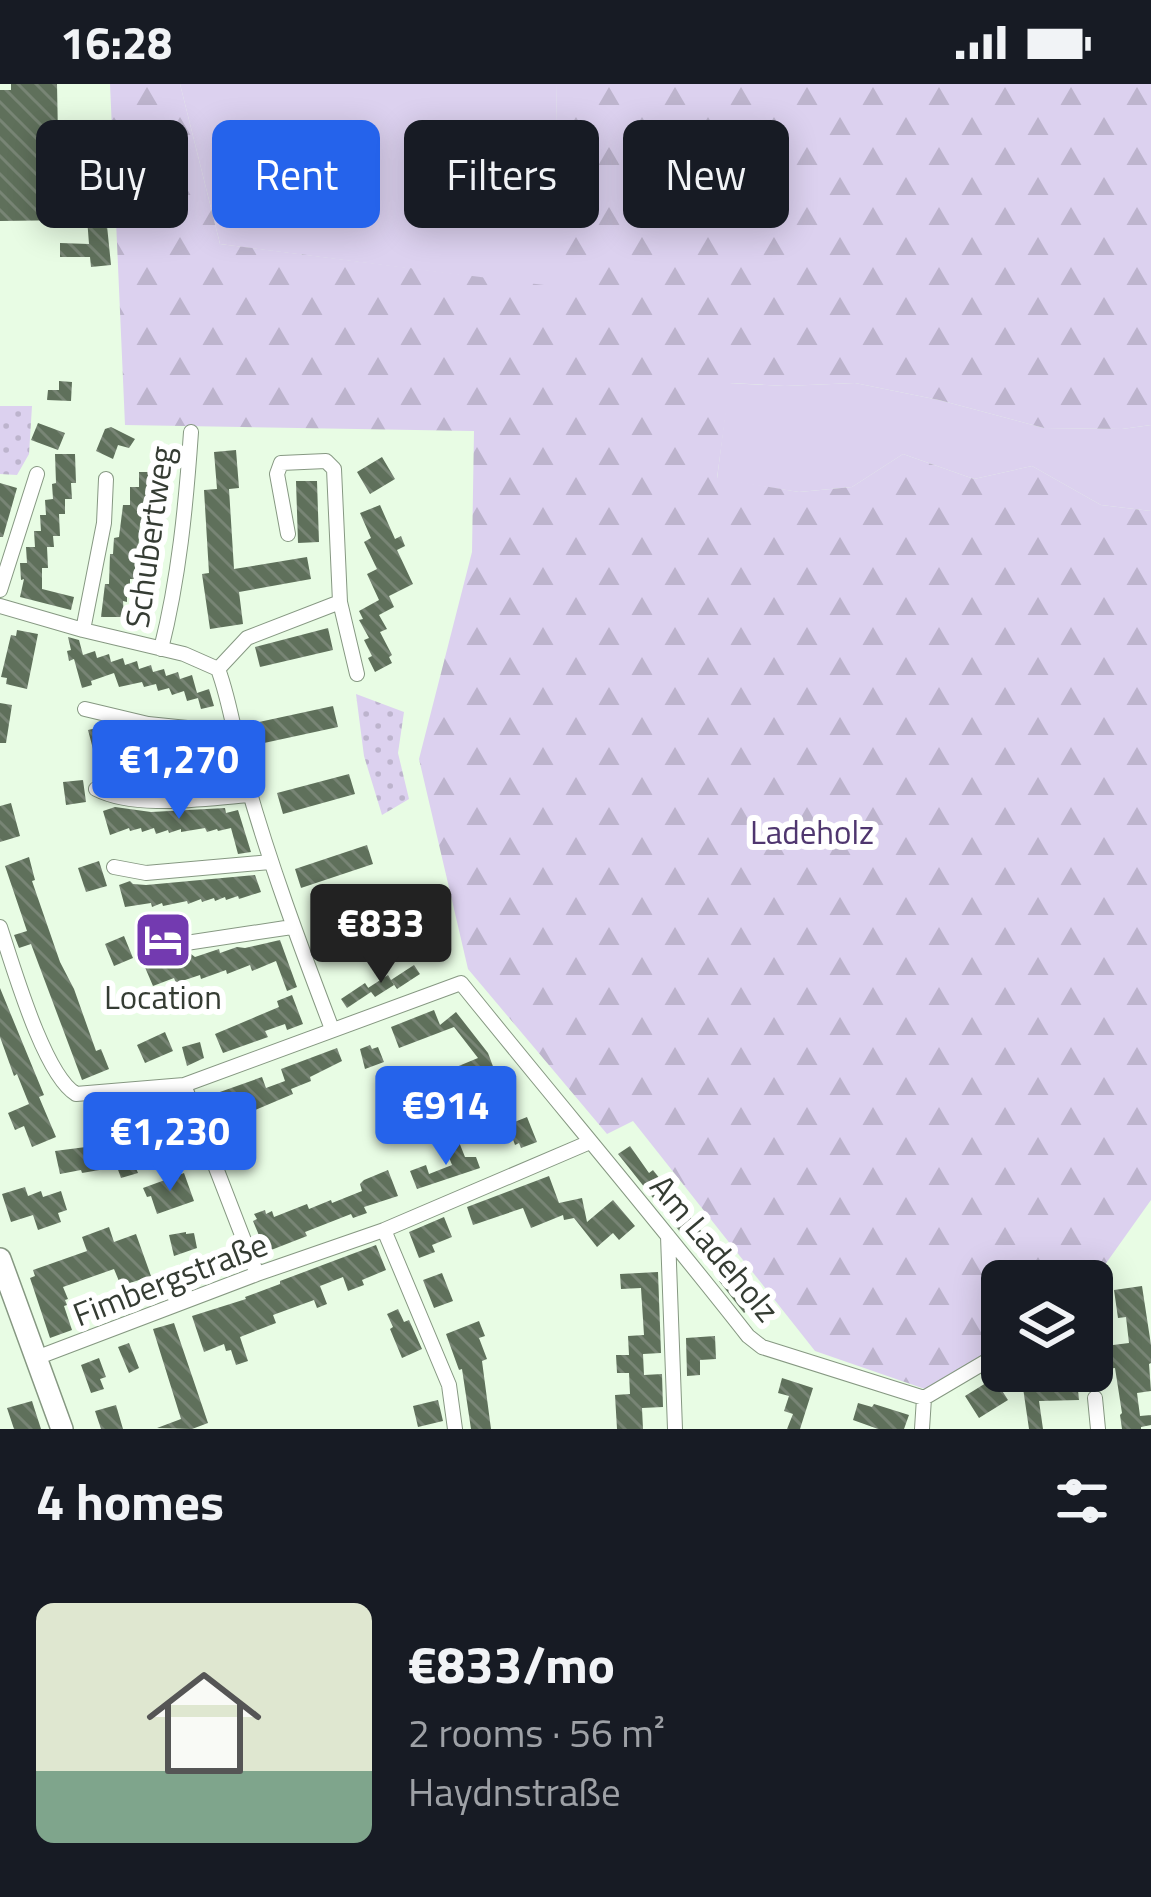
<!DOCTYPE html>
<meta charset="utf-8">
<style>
body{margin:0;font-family:"Titillium Web",sans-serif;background:#20242c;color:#f1f3f6;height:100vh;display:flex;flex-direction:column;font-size:45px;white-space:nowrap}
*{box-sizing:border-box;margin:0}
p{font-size:39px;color:#9ea1a6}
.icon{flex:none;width:66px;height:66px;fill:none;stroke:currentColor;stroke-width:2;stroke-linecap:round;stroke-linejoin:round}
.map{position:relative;height:1345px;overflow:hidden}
.panel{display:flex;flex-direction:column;background:#171b24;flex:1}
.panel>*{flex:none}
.hud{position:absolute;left:36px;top:36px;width:1080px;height:108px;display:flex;gap:24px}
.fabs{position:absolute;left:981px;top:1176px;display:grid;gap:24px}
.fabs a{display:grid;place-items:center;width:132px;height:132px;border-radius:18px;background:#171b24;box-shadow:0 6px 30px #0003;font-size:60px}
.price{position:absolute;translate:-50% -102px;padding:0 27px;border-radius:12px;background:#2563eb;color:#fff;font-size:39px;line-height:78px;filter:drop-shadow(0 3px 6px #0008)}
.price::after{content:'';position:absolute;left:50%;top:72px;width:36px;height:27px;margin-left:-18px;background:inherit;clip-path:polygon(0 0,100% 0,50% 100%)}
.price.current{background:#222;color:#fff}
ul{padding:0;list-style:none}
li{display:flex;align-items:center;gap:36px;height:300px;padding:0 36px}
li span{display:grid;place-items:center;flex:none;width:336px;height:240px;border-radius:18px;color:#555}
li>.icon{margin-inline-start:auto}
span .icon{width:144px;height:144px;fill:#fffc;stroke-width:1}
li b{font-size:51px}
h2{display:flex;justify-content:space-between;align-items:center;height:144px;padding:0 36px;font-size:51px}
.chip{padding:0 42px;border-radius:18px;background:#171b24;box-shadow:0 6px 30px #0003;font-size:42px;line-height:108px}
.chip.current{background:#2563eb;color:#fff}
.status{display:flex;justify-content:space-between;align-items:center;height:84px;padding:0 60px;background:#171b24;direction:ltr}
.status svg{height:33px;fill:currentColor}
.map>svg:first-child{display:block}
.green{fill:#dcd1ef}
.forest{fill:url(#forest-firs)}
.park{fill:url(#park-dots)}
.building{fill:url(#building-back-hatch)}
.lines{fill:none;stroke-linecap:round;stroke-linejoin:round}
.street-casing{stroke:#869882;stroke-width:16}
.primary-casing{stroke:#869882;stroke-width:24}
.street{stroke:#fff;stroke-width:14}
.primary{stroke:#fff;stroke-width:21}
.labels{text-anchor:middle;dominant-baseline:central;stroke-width:12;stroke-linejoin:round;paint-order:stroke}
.street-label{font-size:33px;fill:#353c33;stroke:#fff}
.park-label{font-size:33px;fill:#4f366f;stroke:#fff}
.poi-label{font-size:33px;fill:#353c33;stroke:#fff}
</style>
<div class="status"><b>16:28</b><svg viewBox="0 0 49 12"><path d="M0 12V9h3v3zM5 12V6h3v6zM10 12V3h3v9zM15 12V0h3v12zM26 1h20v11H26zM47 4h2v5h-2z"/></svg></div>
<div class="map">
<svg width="1151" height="1345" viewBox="0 0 1151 1345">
<defs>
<pattern id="forest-firs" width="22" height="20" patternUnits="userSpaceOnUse" patternTransform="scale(3)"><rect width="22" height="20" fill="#dcd1ef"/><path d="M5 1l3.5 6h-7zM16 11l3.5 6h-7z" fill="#bdb4cd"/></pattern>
<pattern id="park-dots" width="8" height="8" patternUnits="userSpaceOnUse" patternTransform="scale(3)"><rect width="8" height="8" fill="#dcd1ef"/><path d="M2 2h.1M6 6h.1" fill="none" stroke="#bdb4cd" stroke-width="1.8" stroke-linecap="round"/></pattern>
<pattern id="building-back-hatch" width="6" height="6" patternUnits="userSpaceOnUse" patternTransform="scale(3)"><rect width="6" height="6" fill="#5f705b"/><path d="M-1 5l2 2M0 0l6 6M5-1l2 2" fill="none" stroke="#788575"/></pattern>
</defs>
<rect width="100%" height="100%" fill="#e8fce4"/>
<path class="green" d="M 180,0 L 556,0 L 561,204 L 220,160 Z
M 729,299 L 785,302 L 855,299 L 939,316 L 1044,344 L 1122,345 L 1151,341 L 1151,427 L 1101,421 L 1032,382 L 974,395 L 903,370 L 852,403 L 799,408 L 717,395 Z"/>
<path class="forest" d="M 110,0 L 180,0 L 220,160 L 560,203 L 556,0 L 1151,0 L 1151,341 L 1122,345 L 1044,344 L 939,316 L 855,299 L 785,302 L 730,299 L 717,394 L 799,408 L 852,403 L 903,370 L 974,395 L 1032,382 L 1101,421 L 1151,427 L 1151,1116 L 1092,1199 L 1092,1197 L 1002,1197 L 1002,1259 L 925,1305 L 815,1267 L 633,1037 L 607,1050 L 468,885 L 419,675 L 472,468 L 474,347 L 125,341 Z"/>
<path class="park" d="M 0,322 L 32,322 L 29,370 L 17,391 L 0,390 Z
M 356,610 L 404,628 L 398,669 L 409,715 L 382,731 L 364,672 Z"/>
<path class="building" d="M 11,0 L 57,0 L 59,105 L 72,105 L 73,136 L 0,137 L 0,6 L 11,6 Z
M 106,132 L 111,181 L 91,183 L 90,173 L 60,173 L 60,159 L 89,160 L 87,134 Z
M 59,297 L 72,298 L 71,317 L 47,316 L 48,306 L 59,306 Z
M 38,339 L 65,349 L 58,366 L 31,356 Z
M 111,343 L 135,355 L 129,364 L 118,361 L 113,375 L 96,367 L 105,345 Z
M 236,366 L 239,404 L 229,405 L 234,485 L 307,473 L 311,495 L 239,508 L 243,540 L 210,545 L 202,490 L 209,489 L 204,406 L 217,405 L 214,368 Z
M 55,370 L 75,370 L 76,399 L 71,399 L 72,415 L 65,415 L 65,430 L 59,430 L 60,452 L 53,452 L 54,463 L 47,463 L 48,484 L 42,484 L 42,505 L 74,513 L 71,526 L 20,513 L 24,495 L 21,496 L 20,479 L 27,479 L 26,463 L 35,463 L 34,447 L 41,447 L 40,431 L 46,431 L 45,416 L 53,415 L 52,400 L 56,399 Z
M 382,373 L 395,395 L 370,410 L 357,388 Z
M 139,388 L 158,388 L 157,405 L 151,405 L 150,423 L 143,422 L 144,439 L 140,439 L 138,469 L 135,469 L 135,495 L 130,495 L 130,501 L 127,501 L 127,518 L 123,517 L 124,533 L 101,533 L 105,500 L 109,500 L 110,470 L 113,470 L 114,454 L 119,453 L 123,421 L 130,421 L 130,403 L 139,403 Z
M 296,397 L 317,397 L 319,458 L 298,459 Z
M 0,399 L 17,404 L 3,453 L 0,453 Z
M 380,421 L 395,455 L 401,452 L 405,462 L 397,466 L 413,500 L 389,512 L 394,523 L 379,531 L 387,545 L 380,548 L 392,571 L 389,573 L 392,579 L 375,588 L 368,574 L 372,572 L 364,556 L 369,554 L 359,536 L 363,535 L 359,527 L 379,516 L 367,490 L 377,485 L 364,458 L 371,454 L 360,429 Z
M 328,544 L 333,566 L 260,583 L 255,563 Z
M 17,546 L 38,550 L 27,605 L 6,600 L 7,594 L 1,593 L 11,551 L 16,552 Z
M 68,553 L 79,556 L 83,571 L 95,567 L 97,574 L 109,570 L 111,578 L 123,574 L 125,581 L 137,577 L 139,585 L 151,581 L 153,588 L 164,585 L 166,592 L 178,588 L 180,595 L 192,591 L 197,609 L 209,605 L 214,622 L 201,625 L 198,614 L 187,617 L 184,607 L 172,611 L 169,604 L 158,607 L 156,600 L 144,603 L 142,598 L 119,603 L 114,589 L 91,597 L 92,601 L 82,604 L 74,575 L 69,577 L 67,567 L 71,566 Z
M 0,619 L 12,621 L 6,659 L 0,659 Z
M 333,622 L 338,643 L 264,659 L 259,638 Z
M 101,643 L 103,649 L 114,646 L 116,652 L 128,649 L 129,654 L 141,651 L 143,656 L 154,653 L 155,658 L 168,655 L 168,659 L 180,656 L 181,660 L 193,657 L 194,661 L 206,658 L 208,667 L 220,664 L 229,702 L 218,703 L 212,681 L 200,684 L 198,675 L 173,679 L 172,674 L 160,677 L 159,672 L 134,676 L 132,668 L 120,670 L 119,665 L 107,668 L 106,662 L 93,665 L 88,646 Z
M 349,690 L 355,710 L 283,730 L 277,709 Z
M 83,696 L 86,718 L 66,721 L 63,698 Z
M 11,719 L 20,752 L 0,758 L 0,722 Z
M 115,723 L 151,728 L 225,724 L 226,729 L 238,726 L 251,768 L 238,770 L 231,744 L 218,747 L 217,745 L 207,748 L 205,744 L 181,748 L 181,745 L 169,749 L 168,746 L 156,750 L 154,744 L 142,748 L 141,744 L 130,747 L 129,744 L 110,751 L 103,727 Z
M 367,761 L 373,780 L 301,804 L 295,785 Z
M 29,773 L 35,796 L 32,797 L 60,878 L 74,905 L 96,967 L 101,965 L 109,985 L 82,996 L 31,860 L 19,864 L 14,851 L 27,847 L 5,782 Z
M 99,777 L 107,802 L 86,808 L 78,784 Z
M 255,791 L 261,808 L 239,815 L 238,812 L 226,816 L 225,813 L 215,817 L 214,814 L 202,818 L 201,815 L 188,820 L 187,817 L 163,822 L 162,819 L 152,823 L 151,819 L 125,823 L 119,801 L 130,797 L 133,800 L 146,801 Z
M 390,829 L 397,848 L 326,873 L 319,855 Z
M 124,852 L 133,874 L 114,882 L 105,860 Z
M 280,856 L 297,903 L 287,907 L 276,877 L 252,887 L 250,881 L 227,890 L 226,886 L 201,895 L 200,891 L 176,899 L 174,894 L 153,902 L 144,881 L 166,873 L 170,877 L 191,870 L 195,873 L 219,865 L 220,869 L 237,863 L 245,864 Z
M 414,881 L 420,890 L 397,905 L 391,896 Z
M 388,891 L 394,901 L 375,913 L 368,904 Z
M 365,899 L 371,908 L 347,924 L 341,915 Z
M 0,904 L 44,1011 L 39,1013 L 56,1053 L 32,1063 L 24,1042 L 15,1046 L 8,1029 L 29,1020 L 17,990 L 14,992 L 0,953 Z
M 292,911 L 303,940 L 287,946 L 285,940 L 265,947 L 268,953 L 223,969 L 215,950 L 279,923 L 277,917 Z
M 434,926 L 440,941 L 456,928 L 488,969 L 497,993 L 495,994 L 490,988 L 426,1014 L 420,998 L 478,974 L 454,943 L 399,964 L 391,943 Z
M 165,948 L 173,967 L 145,979 L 137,961 Z
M 200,958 L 204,974 L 187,982 L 182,963 Z
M 370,961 L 372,965 L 378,963 L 384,978 L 365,985 L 360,965 Z
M 337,964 L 342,977 L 310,993 L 311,997 L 291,1005 L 293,1010 L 246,1030 L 244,1026 L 213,1035 L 206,1017 L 219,1012 L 217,1009 L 262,993 L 266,1004 L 285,997 L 281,985 Z
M 134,1029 L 136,1036 L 145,1032 L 153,1050 L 131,1061 L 139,1080 L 135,1082 L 138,1089 L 121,1094 L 117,1083 L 82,1089 L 81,1086 L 60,1090 L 55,1067 L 109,1060 L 105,1049 L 115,1044 L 113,1038 Z
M 510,1033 L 512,1039 L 527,1033 L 537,1058 L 521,1064 L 519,1059 L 515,1061 L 510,1047 L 500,1051 L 495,1038 Z
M 459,1058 L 465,1073 L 476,1073 L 480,1084 L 417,1105 L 410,1087 L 426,1081 L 429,1090 L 452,1081 L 445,1063 Z
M 630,1062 L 649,1089 L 653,1086 L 713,1162 L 700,1173 L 618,1070 Z
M 388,1086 L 398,1112 L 364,1123 L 367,1129 L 353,1134 L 351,1130 L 305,1148 L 307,1152 L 266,1168 L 253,1137 L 257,1135 L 254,1130 L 265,1126 L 266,1130 L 272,1127 L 274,1133 L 307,1120 L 309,1125 L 331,1116 L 332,1119 L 362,1107 L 360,1100 L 364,1096 Z
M 184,1089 L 194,1117 L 157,1130 L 151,1112 L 147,1113 L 143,1104 Z
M 549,1092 L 559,1119 L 582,1114 L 587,1138 L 613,1116 L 635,1142 L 619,1156 L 613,1149 L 597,1163 L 574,1134 L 564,1136 L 563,1131 L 531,1144 L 523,1124 L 473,1141 L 467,1123 Z
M 25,1103 L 28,1112 L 41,1107 L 43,1113 L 61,1107 L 67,1126 L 58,1129 L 61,1138 L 38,1146 L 33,1131 L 11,1138 L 2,1110 Z
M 444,1133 L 452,1153 L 432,1161 L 435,1168 L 419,1174 L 409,1148 Z
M 109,1143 L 114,1158 L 136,1150 L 151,1192 L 121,1202 L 114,1185 L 63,1203 L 68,1215 L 65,1216 L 67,1221 L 64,1222 L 72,1246 L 50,1254 L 30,1194 L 35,1192 L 33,1186 L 87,1167 L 82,1153 Z
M 186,1148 L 186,1150 L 194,1149 L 197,1164 L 174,1172 L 169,1151 Z
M 376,1161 L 386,1186 L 362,1196 L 364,1201 L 348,1207 L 343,1193 L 320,1202 L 327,1220 L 317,1224 L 314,1216 L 273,1231 L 276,1239 L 240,1253 L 248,1277 L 236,1281 L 231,1266 L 226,1267 L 224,1260 L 204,1268 L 192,1232 L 246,1215 L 245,1213 L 280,1200 L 280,1197 Z
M 658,1188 L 661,1269 L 643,1270 L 644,1291 L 662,1290 L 663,1323 L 642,1324 L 643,1345 L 617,1345 L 615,1311 L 630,1310 L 629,1289 L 617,1289 L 616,1271 L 629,1271 L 628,1252 L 644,1251 L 641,1204 L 621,1205 L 620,1190 Z
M 732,1188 L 755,1221 L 744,1229 L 719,1197 Z
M 442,1189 L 453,1217 L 434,1224 L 423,1196 Z
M 1142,1202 L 1151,1261 L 1151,1279 L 1149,1280 L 1151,1307 L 1137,1309 L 1140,1332 L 1151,1331 L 1151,1341 L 1141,1343 L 1141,1345 L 1122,1345 L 1120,1331 L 1122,1329 L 1115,1284 L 1100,1286 L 1097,1263 L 1129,1259 L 1126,1233 L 1118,1234 L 1114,1206 Z
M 398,1225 L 404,1238 L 409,1236 L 422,1265 L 402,1274 L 390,1245 L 393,1243 L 387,1230 Z
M 479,1237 L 485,1252 L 479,1254 L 487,1275 L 482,1277 L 491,1345 L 471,1345 L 462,1285 L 459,1286 L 446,1250 Z
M 174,1239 L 208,1339 L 192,1345 L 157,1344 L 181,1335 L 153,1245 Z
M 715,1252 L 716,1275 L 700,1276 L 700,1291 L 687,1292 L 686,1254 Z
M 129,1259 L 139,1284 L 129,1289 L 118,1263 Z
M 99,1274 L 106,1293 L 100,1295 L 104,1305 L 91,1309 L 81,1281 Z
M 1051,1287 L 1076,1287 L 1079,1316 L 1039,1317 L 1043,1345 L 1029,1345 L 1022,1297 L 1052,1293 Z
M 782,1294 L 813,1304 L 800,1345 L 787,1345 L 793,1330 L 784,1327 L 789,1312 L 778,1309 Z
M 994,1294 L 1008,1316 L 979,1334 L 965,1312 Z
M 438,1316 L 443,1337 L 418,1343 L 413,1322 Z
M 32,1317 L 41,1345 L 14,1345 L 7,1324 Z
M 858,1319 L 872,1323 L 874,1320 L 909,1331 L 904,1345 L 878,1345 L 853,1336 Z
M 116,1321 L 123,1345 L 101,1345 L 95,1327 Z"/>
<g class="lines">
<g class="street-casing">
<path id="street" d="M 288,450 L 277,390 L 281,379 L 326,377 L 334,385 L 340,518 L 357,590
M 0,506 L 37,390
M 0,522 L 83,546 L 184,570 L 218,585 C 231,620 235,656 245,692 C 269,778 300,861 332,945
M 83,546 L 104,439 L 106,395
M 161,565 C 179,494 186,421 191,348
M 218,585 L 247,554 L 340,518
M 85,625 L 148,640 L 236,649
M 96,705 C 137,726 206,714 251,711
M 114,783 L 146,789 L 270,778
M 0,843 C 13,882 44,991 76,1010 L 184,1001 L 461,899 C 556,1017 654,1132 748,1252 L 762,1263 L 924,1314 L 1002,1268
M 148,862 L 173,861 L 292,843
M 184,1001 L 257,1190
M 384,1146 L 449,1301 L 455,1345
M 668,1152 L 675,1345
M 36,1274 L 257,1190 L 384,1146 L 590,1058
M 1095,1314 L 1098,1345
M 922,1345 L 924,1314"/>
</g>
<g class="primary-casing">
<path id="primary" d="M 0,1175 L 62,1345"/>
</g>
<use href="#street" class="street"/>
<use href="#primary" class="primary"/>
</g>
<defs>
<g id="hotel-square" transform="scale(3)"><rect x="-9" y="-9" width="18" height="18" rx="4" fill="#733ab0" stroke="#fff"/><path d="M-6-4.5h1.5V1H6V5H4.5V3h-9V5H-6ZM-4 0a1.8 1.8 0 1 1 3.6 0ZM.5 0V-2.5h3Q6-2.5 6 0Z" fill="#fff"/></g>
</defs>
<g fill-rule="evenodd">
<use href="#hotel-square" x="163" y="856"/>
</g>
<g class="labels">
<g class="street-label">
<text transform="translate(149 453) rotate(-82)">Schubertweg</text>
<text transform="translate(715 1164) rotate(50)">Am Ladeholz</text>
<text transform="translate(170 1195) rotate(-21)">Fimbergstraße</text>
</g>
<g class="park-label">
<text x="812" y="748">Ladeholz</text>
</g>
<g class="poi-label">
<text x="163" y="913">Location</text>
</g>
</g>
</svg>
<div class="fabs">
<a><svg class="icon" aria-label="layers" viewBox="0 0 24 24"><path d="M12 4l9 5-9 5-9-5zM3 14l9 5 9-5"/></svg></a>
</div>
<b class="price" style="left:179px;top:738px">€1,270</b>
<b class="price current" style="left:381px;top:902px">€833</b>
<b class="price" style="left:446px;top:1084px">€914</b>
<b class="price" style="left:170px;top:1110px">€1,230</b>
<div class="hud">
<a class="chip">Buy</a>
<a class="chip current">Rent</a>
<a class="chip">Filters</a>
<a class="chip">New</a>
</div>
</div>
<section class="panel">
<h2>4 homes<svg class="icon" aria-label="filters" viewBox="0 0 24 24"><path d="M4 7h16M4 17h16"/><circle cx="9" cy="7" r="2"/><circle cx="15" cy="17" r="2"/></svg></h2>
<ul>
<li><span style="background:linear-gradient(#dfe7d0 70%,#7fa58c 0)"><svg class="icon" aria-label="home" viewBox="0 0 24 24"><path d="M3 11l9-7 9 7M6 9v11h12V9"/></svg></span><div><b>€833/mo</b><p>2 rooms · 56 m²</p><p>Haydnstraße</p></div></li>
</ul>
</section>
